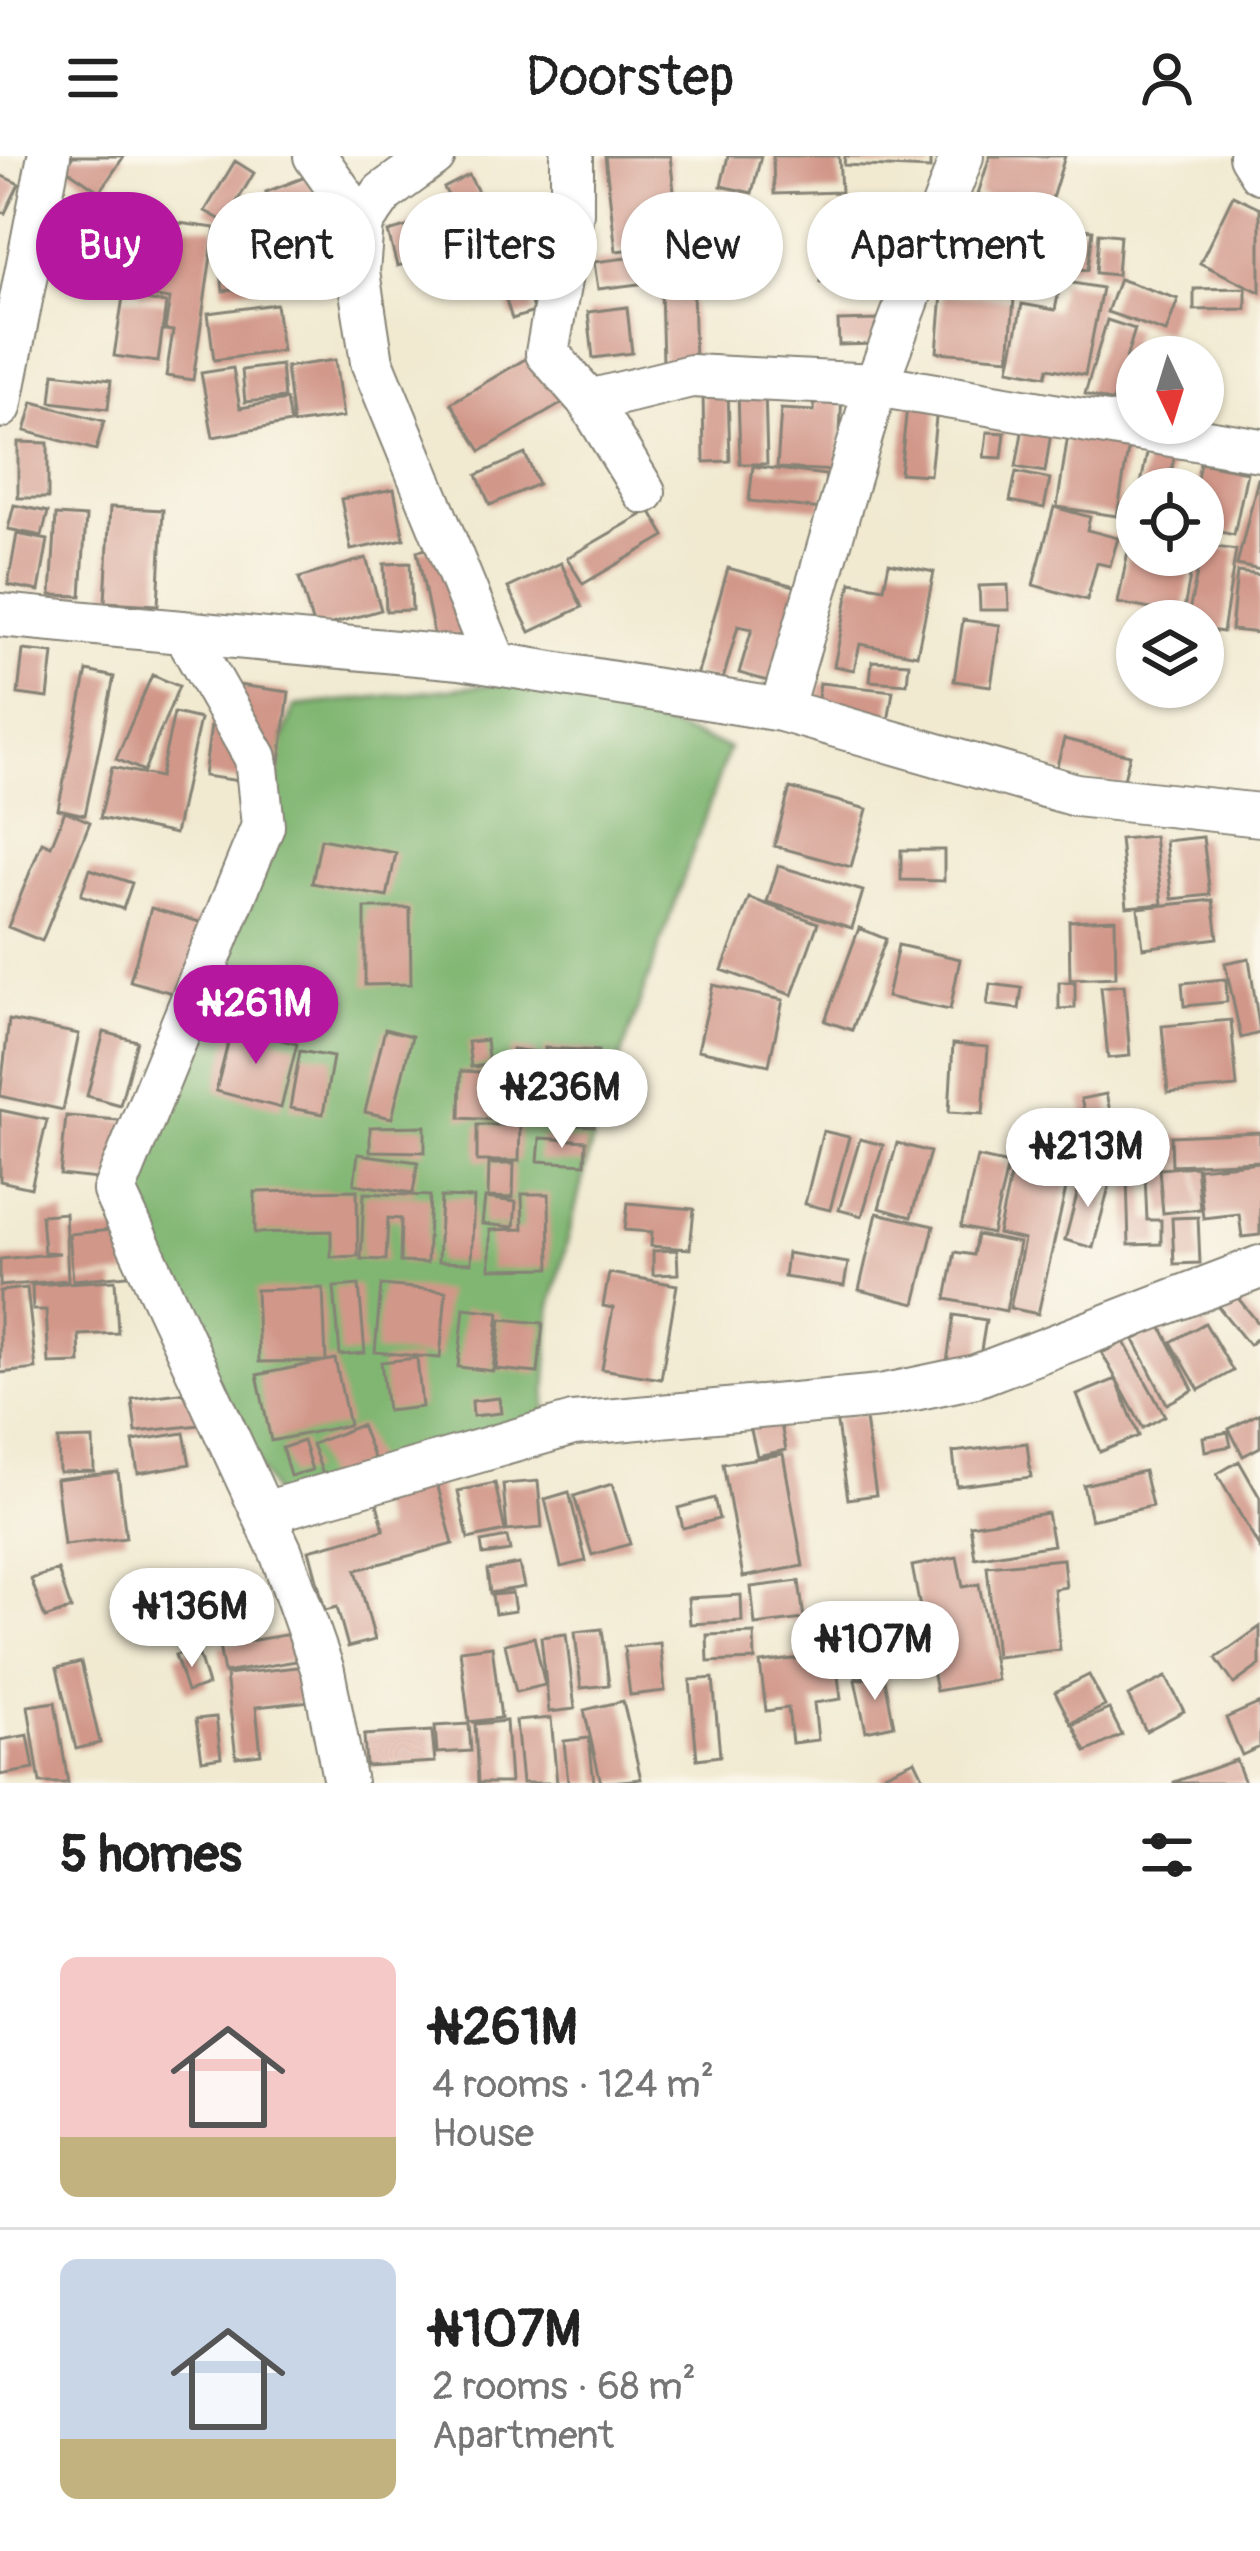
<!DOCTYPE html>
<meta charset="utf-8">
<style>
body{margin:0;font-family:Pangolin,sans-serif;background:#f6f6f6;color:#222;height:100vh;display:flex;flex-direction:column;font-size:45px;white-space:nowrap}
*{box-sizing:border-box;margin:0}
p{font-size:39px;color:#767676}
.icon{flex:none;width:66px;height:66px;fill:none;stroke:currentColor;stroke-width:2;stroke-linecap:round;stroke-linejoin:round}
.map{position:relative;height:1627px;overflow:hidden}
.details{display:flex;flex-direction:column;background:#fff;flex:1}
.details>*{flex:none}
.guide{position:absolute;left:36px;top:36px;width:1188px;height:108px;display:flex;gap:24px}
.needle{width:78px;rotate:176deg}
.fabs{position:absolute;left:1116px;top:180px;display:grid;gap:24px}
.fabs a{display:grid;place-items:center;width:108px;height:108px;border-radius:50%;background:#fff;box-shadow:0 3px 9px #0004;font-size:60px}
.price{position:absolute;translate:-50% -102px;padding:0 27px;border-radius:42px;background:#fff;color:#222;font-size:39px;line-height:78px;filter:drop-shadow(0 3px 6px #0008)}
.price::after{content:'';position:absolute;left:50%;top:72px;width:36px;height:27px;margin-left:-18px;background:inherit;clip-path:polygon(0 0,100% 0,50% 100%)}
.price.selected{background:#b5179e;color:#fff}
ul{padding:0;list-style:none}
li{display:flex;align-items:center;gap:36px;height:300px;padding:0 60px}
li+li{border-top:3px solid #e0e0e0}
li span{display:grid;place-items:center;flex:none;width:336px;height:240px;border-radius:18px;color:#555}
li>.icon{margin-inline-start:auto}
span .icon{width:144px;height:144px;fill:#fffc;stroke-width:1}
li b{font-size:51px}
h2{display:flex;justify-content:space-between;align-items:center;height:144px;padding:0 60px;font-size:51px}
.chip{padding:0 42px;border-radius:54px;background:#fff;box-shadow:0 3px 9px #0004;font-size:42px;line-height:108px}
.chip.selected{background:#b5179e;color:#fff}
header{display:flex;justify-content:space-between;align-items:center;height:156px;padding:0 60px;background:#fff;font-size:54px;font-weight:600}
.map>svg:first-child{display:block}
.forest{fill:#80b672;stroke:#4e6947;stroke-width:3}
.building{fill:#d19789}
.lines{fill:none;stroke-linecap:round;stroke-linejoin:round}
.minor-casing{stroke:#868376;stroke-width:46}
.minor{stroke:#fff;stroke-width:42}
</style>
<header><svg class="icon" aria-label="menu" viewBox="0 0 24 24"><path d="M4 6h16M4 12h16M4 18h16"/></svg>Doorstep<svg class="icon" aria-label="person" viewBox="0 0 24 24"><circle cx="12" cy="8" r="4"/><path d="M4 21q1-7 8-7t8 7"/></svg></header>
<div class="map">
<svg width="1260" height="1627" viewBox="0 0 1260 1627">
<rect width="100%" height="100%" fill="#fbf7ec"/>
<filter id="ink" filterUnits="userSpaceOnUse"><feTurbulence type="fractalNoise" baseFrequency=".00833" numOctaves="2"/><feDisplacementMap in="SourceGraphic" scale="24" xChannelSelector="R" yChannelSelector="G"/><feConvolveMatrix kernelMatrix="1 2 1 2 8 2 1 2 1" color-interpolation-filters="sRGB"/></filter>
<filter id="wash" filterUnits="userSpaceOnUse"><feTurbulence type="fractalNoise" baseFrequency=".004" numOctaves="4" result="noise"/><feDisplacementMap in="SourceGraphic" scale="48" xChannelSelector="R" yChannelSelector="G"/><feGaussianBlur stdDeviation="2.7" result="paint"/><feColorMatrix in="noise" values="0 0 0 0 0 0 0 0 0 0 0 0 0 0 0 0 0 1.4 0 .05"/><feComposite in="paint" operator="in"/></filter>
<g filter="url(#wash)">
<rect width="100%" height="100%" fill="#f1ead1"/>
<path class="forest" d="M 533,524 L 729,592 L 594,978 L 551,1151 L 545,1263 L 278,1347 L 119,1046 L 295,550 Z"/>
<g id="blocks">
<path class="building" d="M 73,0 L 124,0 L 100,36 L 65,12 Z
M 605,0 L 670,0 L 680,88 L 616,95 Z
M 728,0 L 761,0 L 752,37 L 721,30 Z
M 773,0 L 839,0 L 841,36 L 774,38 Z
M 845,0 L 930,0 L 930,13 L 844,9 Z
M 990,0 L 1065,0 L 1047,59 L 978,38 Z
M 235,5 L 254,17 L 225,66 L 205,55 Z
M 0,19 L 19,28 L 5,57 L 0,55 Z
M 469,19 L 500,77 L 475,90 L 444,32 Z
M 308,20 L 317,41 L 274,58 L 266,36 Z
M 1233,39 L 1260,52 L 1260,136 L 1200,107 Z
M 530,42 L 541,65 L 507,80 L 496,57 Z
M 906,50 L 909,80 L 832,87 L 829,56 Z
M 91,51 L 139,57 L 132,131 L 60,123 L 64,83 L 87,85 Z
M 974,61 L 1093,74 L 1088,114 L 969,100 Z
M 150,63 L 215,72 L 193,224 L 166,220 L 173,175 L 165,174 L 170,143 L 139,139 Z
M 423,66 L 432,102 L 397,110 L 388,76 Z
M 1099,77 L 1120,79 L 1117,119 L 1096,117 Z
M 512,91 L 515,122 L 486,125 L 483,93 Z
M 824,91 L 900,99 L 896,133 L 820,126 Z
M 668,97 L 671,124 L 598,133 L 594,106 Z
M 277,108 L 279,129 L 223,135 L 221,114 Z
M 522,121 L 534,156 L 512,163 L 501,128 Z
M 1119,123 L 1178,143 L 1166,176 L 1107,156 Z
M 1061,125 L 1102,132 L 1085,219 L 1048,212 L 1046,220 L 1009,213 L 1022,148 L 1055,154 Z
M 1246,132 L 1246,153 L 1194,154 L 1194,133 Z
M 693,133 L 695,206 L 663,207 L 661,134 Z
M 942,138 L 1014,143 L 1009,202 L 937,196 Z
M 123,141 L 166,147 L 158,206 L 114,200 Z
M 276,148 L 282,195 L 214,204 L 208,157 Z
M 627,151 L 632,197 L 593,202 L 588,156 Z
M 877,164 L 878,188 L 839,189 L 838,165 Z
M 1107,164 L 1135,173 L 1113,246 L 1085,238 Z
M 537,196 L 566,245 L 481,295 L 451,247 Z
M 335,204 L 343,261 L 293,268 L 286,211 Z
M 281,209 L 284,242 L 245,246 L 242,214 Z
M 233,212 L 240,252 L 286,244 L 290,267 L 213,281 L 201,217 Z
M 54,217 L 111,224 L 108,253 L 51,246 Z
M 738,231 L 765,231 L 767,308 L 740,308 Z
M 728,232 L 730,305 L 704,306 L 703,233 Z
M 815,237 L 842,238 L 838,315 L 777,312 L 781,253 L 814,255 Z
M 908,241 L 938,243 L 930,319 L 900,317 Z
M 33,246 L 104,265 L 96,294 L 25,275 Z
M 1024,265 L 1052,270 L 1045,316 L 1016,311 Z
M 987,276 L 1005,277 L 1002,302 L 984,301 Z
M 1068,279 L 1129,288 L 1117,360 L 1057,351 Z
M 18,286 L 48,287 L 48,342 L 18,342 Z
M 1148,292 L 1175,297 L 1168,333 L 1140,333 Z
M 525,298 L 538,328 L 490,349 L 477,319 Z
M 1200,307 L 1247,316 L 1234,379 L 1203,372 L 1203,333 L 1195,333 Z
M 753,310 L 826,319 L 822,353 L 749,345 Z
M 1016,316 L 1050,323 L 1044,352 L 1010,345 Z
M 1258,323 L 1260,324 L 1260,414 L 1237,409 Z
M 394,333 L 404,383 L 351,394 L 341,343 Z
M 14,349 L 48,356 L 42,380 L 8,373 Z
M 110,351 L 163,354 L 158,449 L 105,446 Z
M 1054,351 L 1090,361 L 1087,374 L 1118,382 L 1110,410 L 1097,407 L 1087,444 L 1033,429 Z
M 650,354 L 665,380 L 583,428 L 567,402 Z
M 1135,358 L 1137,399 L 1194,399 L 1183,459 L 1118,447 Z
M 56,359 L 86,361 L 81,440 L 51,439 Z
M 17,378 L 48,384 L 39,435 L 8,429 Z
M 451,388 L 468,478 L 435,484 L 417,395 Z
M 1203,389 L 1236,394 L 1223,476 L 1203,473 L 1203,465 L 1187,465 Z
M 366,402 L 381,454 L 314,473 L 299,422 Z
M 410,407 L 412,454 L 386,455 L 384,408 Z
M 561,407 L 582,451 L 530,476 L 508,432 Z
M 889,407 L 934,416 L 917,499 L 860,488 L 854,514 L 834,510 L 851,426 L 884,432 Z
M 728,412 L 802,432 L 775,527 L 739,517 L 752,473 L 738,470 L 722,527 L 697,520 Z
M 1237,416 L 1260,419 L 1260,477 L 1231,474 Z
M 1008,429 L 1009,454 L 980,454 L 979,430 Z
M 963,464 L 1000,469 L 991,530 L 954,525 Z
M 23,494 L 53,497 L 48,542 L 18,538 Z
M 872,505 L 909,507 L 907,528 L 870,525 Z
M 87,515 L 114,521 L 85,659 L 58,653 Z
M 152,519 L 179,530 L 144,615 L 116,603 Z
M 217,526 L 289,536 L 277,630 L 204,620 Z
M 820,527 L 893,535 L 888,566 L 816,557 Z
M 174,557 L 200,563 L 175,678 L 100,662 L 112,611 L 160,621 Z
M 1064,583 L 1130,599 L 1122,630 L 1056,614 Z
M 790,632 L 867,653 L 851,711 L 774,690 Z
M 65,655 L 90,666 L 42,785 L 8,771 L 42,686 L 51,690 Z
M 1154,680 L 1162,748 L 1127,751 L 1120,683 Z
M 1203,681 L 1210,739 L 1172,743 L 1165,685 Z
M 321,683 L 396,697 L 387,741 L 312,727 Z
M 901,694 L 944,694 L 944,725 L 901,724 Z
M 778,710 L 863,735 L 852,772 L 767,746 Z
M 90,713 L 132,727 L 123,753 L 81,739 Z
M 749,742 L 818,767 L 792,839 L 722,814 Z
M 1213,744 L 1218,782 L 1143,792 L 1138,752 Z
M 151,752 L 214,770 L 193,843 L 130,825 Z
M 365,752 L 410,752 L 411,828 L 365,829 Z
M 1115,763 L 1116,821 L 1070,823 L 1069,765 Z
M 859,772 L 886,783 L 852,874 L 825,865 Z
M 898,789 L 960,803 L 950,854 L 887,841 Z
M 1249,802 L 1260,877 L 1241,882 L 1225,807 Z
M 1226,823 L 1227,846 L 1184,850 L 1182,827 Z
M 1059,826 L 1075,826 L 1075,852 L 1059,853 Z
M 990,828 L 1022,832 L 1019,853 L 987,849 Z
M 713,829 L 783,844 L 769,909 L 698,894 Z
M 1124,829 L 1130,900 L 1108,902 L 1101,831 Z
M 9,864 L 79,878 L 63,954 L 0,940 Z
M 1231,864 L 1237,931 L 1168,937 L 1162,870 Z
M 232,871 L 297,888 L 281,952 L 216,935 Z
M 385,873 L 412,880 L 392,962 L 365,956 Z
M 104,876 L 137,885 L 120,949 L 87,940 Z
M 486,884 L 489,909 L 471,911 L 468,886 Z
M 953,888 L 988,891 L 983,958 L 949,956 Z
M 545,892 L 598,895 L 594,970 L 542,968 Z
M 512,893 L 536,896 L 527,961 L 504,958 Z
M 300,895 L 333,901 L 323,958 L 290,952 Z
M 461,915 L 498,917 L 497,964 L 460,962 Z
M 1106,938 L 1113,967 L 1088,972 L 1081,943 Z
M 0,954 L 47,964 L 31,1032 L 0,1025 Z
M 66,960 L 131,965 L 126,1026 L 60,1019 Z
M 477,969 L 520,969 L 519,1005 L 477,1005 Z
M 425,970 L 425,996 L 370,995 L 370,971 Z
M 823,975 L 849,981 L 830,1054 L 805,1048 Z
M 1260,976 L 1260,1005 L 1172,1009 L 1171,980 Z
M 540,982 L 586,985 L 585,1008 L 538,1005 Z
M 860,983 L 883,989 L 862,1060 L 839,1054 Z
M 897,987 L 930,996 L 911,1061 L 879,1052 Z
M 358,998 L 418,1006 L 413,1037 L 354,1028 Z
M 977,1001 L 1008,1008 L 992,1078 L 961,1071 Z
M 1260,1006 L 1260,1079 L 1242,1081 L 1239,1058 L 1203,1062 L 1198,1012 Z
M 1013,1007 L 1069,1019 L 1038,1158 L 1010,1152 L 1024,1084 L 998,1078 Z
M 489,1008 L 514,1008 L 513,1042 L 488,1041 Z
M 1196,1010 L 1200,1053 L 1163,1057 L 1159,1013 Z
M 1083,1016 L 1111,1023 L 1093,1092 L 1065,1084 Z
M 1145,1019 L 1147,1064 L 1161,1064 L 1161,1088 L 1129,1089 L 1127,1020 Z
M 357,1034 L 358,1100 L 331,1101 L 331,1075 L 255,1077 L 255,1036 Z
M 364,1037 L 430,1040 L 427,1107 L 400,1106 L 401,1063 L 388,1062 L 386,1104 L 361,1103 Z
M 522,1038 L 549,1038 L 550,1112 L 490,1113 L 490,1074 L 523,1073 Z
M 441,1041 L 474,1042 L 471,1107 L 438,1106 Z
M 485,1042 L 516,1046 L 514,1071 L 482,1068 Z
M 628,1047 L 694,1053 L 690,1093 L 651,1090 L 652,1076 L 625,1074 Z
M 65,1057 L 68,1124 L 0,1130 L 0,1103 L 60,1097 L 44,1096 L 41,1059 Z
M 877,1057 L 934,1070 L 915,1148 L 859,1134 Z
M 1198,1061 L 1200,1107 L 1174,1108 L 1172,1062 Z
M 123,1073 L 128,1119 L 73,1124 L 69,1078 Z
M 977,1079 L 1019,1087 L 1006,1155 L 946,1143 L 955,1096 L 973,1099 Z
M 677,1094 L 678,1118 L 653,1119 L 653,1095 Z
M 787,1097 L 848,1107 L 844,1130 L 784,1121 Z
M 609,1117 L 677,1129 L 661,1223 L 602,1213 L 613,1152 L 603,1150 Z
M 115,1124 L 118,1177 L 79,1179 L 80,1207 L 49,1208 L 46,1154 L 33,1154 L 32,1129 Z
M 359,1129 L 365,1197 L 340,1199 L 334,1131 Z
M 381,1129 L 446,1135 L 440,1202 L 375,1196 Z
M 27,1132 L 36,1213 L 0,1217 L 0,1135 Z
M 323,1132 L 326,1205 L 259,1206 L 256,1134 Z
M 1233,1136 L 1260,1169 L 1260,1180 L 1249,1189 L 1217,1149 Z
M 464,1152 L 499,1156 L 493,1215 L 458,1211 Z
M 954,1159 L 986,1164 L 977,1218 L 946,1213 Z
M 501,1163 L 543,1167 L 538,1217 L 496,1213 Z
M 1205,1167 L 1233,1215 L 1199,1234 L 1171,1186 Z
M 1161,1170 L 1193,1234 L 1167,1248 L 1134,1184 Z
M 1124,1186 L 1165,1260 L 1143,1272 L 1102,1197 Z
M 417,1202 L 422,1251 L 387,1255 L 381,1206 Z
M 335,1203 L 349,1269 L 271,1285 L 257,1219 Z
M 1116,1223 L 1139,1280 L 1100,1296 L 1077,1239 Z
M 196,1235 L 200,1269 L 136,1276 L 132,1243 Z
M 499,1242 L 501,1257 L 473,1260 L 472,1245 Z
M 864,1257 L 876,1339 L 848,1343 L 836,1261 Z
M 1260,1257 L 1260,1291 L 1243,1300 L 1229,1273 Z
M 779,1259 L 786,1294 L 757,1300 L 749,1266 Z
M 361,1269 L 375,1305 L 325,1324 L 312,1288 Z
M 1228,1276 L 1231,1290 L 1205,1295 L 1203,1281 Z
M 184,1277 L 190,1308 L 138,1317 L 133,1285 Z
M 93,1283 L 94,1315 L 59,1316 L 58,1284 Z
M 303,1285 L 312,1314 L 290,1320 L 282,1292 Z
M 1027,1287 L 1031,1321 L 957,1330 L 953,1296 Z
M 783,1298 L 803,1410 L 743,1421 L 723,1308 Z
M 1239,1305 L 1260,1342 L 1260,1393 L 1217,1318 Z
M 1144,1315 L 1152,1350 L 1091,1364 L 1083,1329 Z
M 118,1316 L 126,1382 L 64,1389 L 56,1323 Z
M 538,1325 L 542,1372 L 507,1375 L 503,1328 Z
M 437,1327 L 453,1388 L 356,1414 L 375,1484 L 348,1491 L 337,1451 L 325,1454 L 309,1394 L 384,1374 L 376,1344 Z
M 495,1327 L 505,1375 L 468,1383 L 458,1335 Z
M 612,1328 L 630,1388 L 592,1399 L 574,1340 Z
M 569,1336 L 586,1405 L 561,1411 L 545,1343 Z
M 714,1342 L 719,1363 L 683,1372 L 678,1352 Z
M 1047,1357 L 1053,1389 L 975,1402 L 970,1369 Z
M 507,1381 L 510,1395 L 483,1399 L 481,1386 Z
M 957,1401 L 963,1431 L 979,1428 L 997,1524 L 936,1535 L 912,1410 Z
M 1063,1403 L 1066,1431 L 1054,1433 L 1060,1494 L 996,1501 L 987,1410 Z
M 519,1408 L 524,1431 L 490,1437 L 487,1414 Z
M 58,1414 L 71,1453 L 45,1462 L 31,1423 Z
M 799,1425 L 804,1463 L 755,1469 L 751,1431 Z
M 512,1437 L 515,1455 L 495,1458 L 492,1439 Z
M 741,1439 L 742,1465 L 690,1468 L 688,1442 Z
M 1260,1471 L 1260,1509 L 1234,1528 L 1216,1502 Z
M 602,1473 L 609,1529 L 581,1532 L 575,1476 Z
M 297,1477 L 302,1504 L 224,1517 L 219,1490 Z
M 754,1477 L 755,1504 L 708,1506 L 707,1479 Z
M 566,1478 L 575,1553 L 549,1556 L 541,1481 Z
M 534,1481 L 545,1529 L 516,1536 L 505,1488 Z
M 884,1481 L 895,1510 L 857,1523 L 847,1495 Z
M 660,1487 L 665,1535 L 630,1539 L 624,1491 Z
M 492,1490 L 501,1562 L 469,1566 L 460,1494 Z
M 197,1493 L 208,1529 L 187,1536 L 175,1499 Z
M 835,1498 L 841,1543 L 814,1547 L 818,1584 L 792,1587 L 788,1552 L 766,1555 L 760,1507 Z
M 81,1506 L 100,1587 L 76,1593 L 57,1512 Z
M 307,1510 L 311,1545 L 256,1551 L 261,1598 L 236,1601 L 226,1519 Z
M 884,1519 L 894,1569 L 866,1575 L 855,1524 Z
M 1089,1519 L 1105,1550 L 1071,1567 L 1055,1536 Z
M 1166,1521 L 1184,1555 L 1146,1575 L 1128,1540 Z
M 713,1522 L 720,1600 L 697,1603 L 690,1524 Z
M 623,1545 L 641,1623 L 601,1627 L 584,1554 Z
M 55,1546 L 68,1627 L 40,1627 L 28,1550 Z
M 1260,1547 L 1260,1591 L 1242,1599 L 1226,1562 Z
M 1109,1553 L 1122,1579 L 1086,1596 L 1073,1569 Z
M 216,1561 L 221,1601 L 202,1604 L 196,1563 Z
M 551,1562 L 557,1627 L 522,1627 L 516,1565 Z
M 506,1565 L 510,1627 L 478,1627 L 475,1568 Z
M 469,1568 L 471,1595 L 437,1597 L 435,1570 Z
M 432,1575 L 435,1606 L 366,1610 L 364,1579 Z
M 28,1579 L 34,1613 L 0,1619 L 0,1584 Z
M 589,1582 L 594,1627 L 568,1627 L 564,1585 Z
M 915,1604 L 926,1627 L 883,1627 L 880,1620 Z
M 1236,1604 L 1245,1627 L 1174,1627 L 1174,1626 Z"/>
</g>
</g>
<g filter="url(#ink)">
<use href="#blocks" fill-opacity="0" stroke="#868376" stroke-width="3"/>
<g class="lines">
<g class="minor-casing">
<path id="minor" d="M 315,0 L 362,67
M 434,0 L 383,37 L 362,67 L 358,116 L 372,206 L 496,508
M 572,0 L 572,57 L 547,197 L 589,245 L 691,220 L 876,229 L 1260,294
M 1250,0 L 1260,16
M 589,245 L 644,336
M 0,251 L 49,0
M 0,459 L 460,502 L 781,554 L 1076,639 L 1260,659
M 184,476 L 256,602 L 263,670 L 114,1035 L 281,1396 L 323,1515 L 345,1627
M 781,554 L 876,229 L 962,0
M 271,1375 L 278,1353 L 573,1268 L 881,1240 L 976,1220 L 1260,1111"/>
</g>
<use href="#minor" class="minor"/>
</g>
</g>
</svg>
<div class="fabs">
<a><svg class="needle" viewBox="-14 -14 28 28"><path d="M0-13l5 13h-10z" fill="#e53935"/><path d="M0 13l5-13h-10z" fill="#767676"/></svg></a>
<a><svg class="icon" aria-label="locate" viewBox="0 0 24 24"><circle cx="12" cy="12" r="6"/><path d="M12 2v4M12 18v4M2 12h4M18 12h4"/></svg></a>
<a><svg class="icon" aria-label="layers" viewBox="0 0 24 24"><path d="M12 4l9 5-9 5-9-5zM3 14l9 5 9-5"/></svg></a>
</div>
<b class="price selected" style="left:256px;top:911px">₦261M</b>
<b class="price" style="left:562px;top:995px">₦236M</b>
<b class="price" style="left:1088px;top:1054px">₦213M</b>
<b class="price" style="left:192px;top:1514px">₦136M</b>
<b class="price" style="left:875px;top:1547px">₦107M</b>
<div class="guide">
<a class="chip selected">Buy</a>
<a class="chip">Rent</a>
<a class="chip">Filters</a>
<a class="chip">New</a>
<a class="chip">Apartment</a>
</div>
</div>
<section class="details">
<h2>5 homes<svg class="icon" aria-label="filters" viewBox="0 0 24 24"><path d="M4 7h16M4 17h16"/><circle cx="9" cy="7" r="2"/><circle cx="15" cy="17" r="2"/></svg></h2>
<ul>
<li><span style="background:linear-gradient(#f6c9c9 75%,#c2b280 0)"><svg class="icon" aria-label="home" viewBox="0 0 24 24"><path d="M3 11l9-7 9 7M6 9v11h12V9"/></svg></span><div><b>₦261M</b><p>4 rooms · 124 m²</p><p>House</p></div></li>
<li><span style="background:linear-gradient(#c9d6e8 75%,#c2b280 0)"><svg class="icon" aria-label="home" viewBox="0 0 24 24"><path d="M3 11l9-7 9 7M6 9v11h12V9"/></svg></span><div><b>₦107M</b><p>2 rooms · 68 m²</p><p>Apartment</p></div></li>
</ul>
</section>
